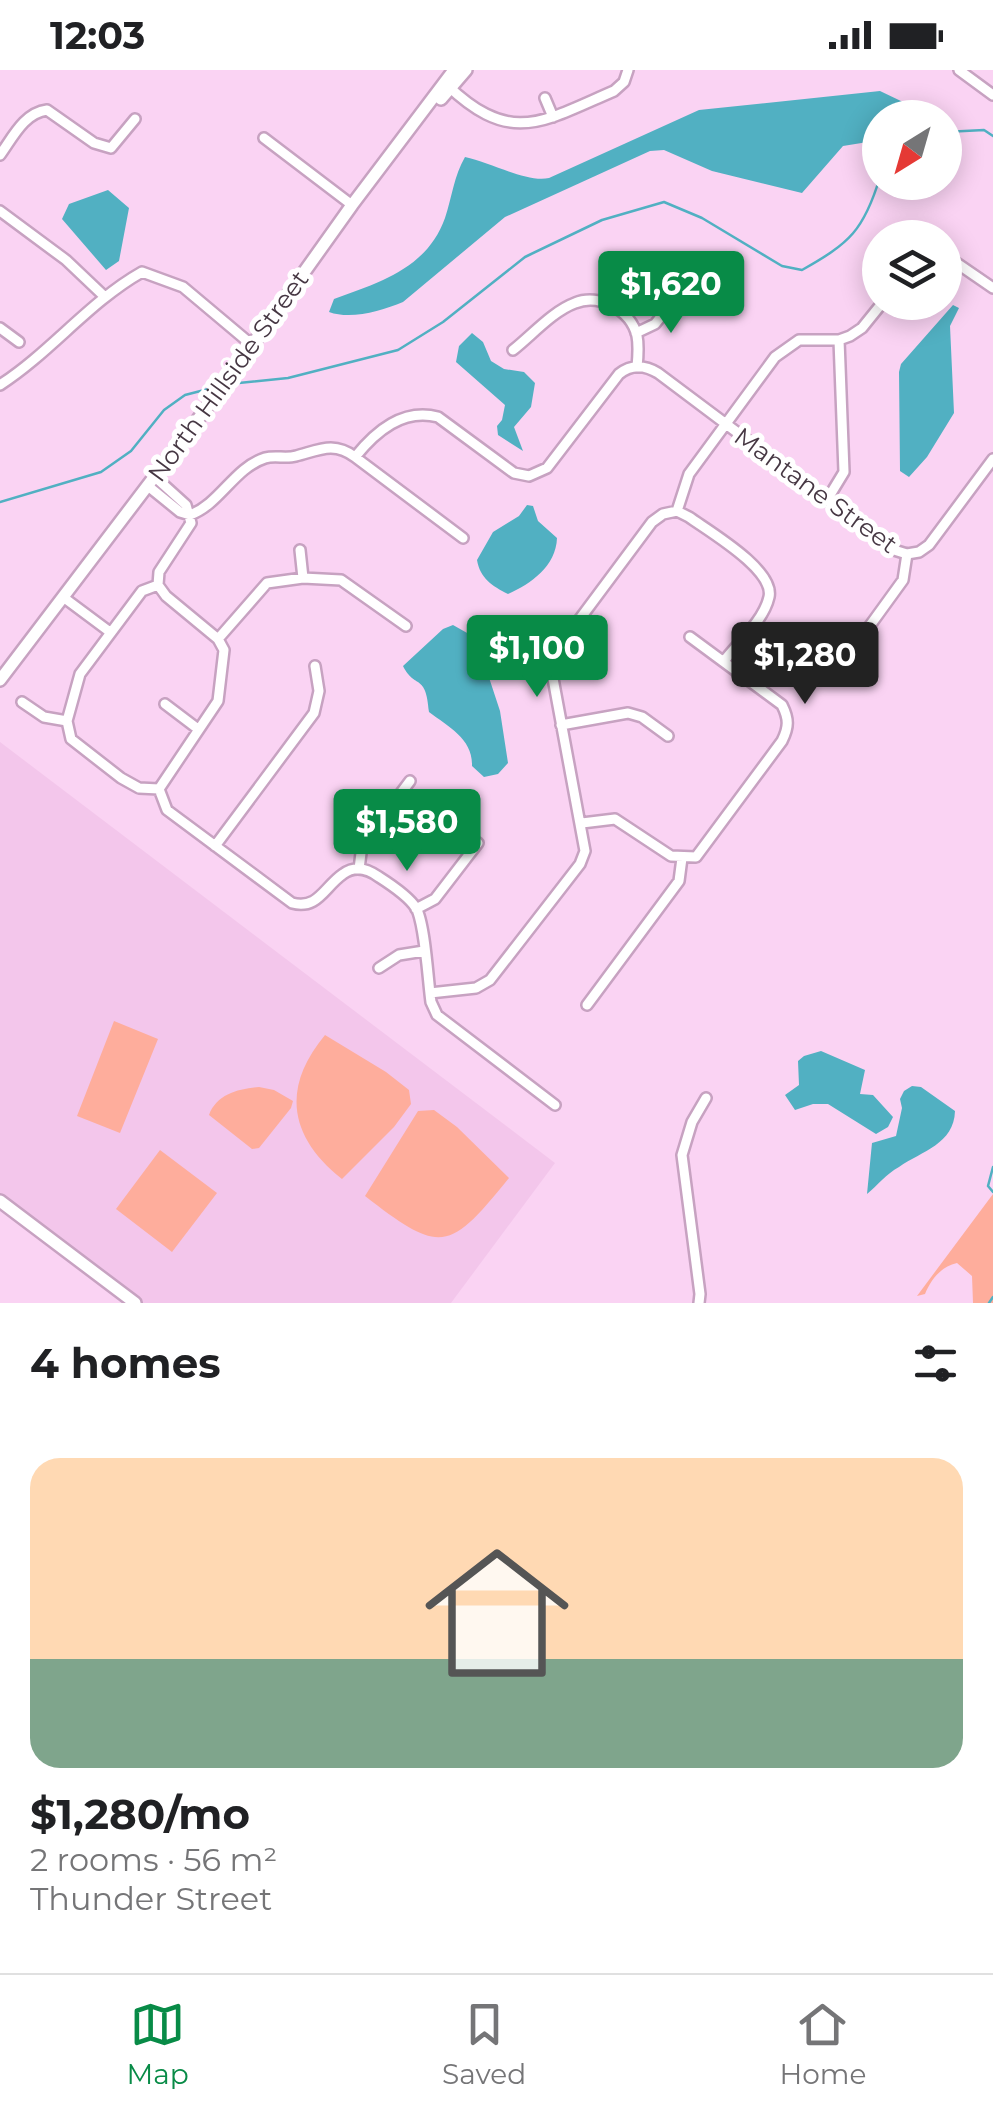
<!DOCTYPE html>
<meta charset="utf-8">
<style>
body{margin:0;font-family:Montserrat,sans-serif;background:#f2f2f2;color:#202124;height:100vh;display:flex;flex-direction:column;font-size:38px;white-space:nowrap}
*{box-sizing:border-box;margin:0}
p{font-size:32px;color:#757577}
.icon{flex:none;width:55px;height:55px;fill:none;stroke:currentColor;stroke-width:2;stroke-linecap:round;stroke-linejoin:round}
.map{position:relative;height:1233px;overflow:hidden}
.details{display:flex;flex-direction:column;background:#fff;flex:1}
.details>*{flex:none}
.needle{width:65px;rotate:217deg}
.tools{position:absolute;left:862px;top:30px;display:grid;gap:20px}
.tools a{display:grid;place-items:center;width:100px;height:100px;border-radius:50%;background:#fff;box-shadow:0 5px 25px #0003;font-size:50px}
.price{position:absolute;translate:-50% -85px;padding:0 22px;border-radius:10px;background:#088b47;color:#fff;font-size:32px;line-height:65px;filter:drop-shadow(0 2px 5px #0008)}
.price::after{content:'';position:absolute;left:50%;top:60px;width:30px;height:22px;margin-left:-15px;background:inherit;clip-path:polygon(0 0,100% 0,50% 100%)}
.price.selected{background:#222;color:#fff}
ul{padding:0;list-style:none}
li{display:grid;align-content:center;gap:20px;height:530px;padding:0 30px}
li+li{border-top:2px solid #e0e0e0}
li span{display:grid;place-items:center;height:310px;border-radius:30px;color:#555}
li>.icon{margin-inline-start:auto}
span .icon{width:180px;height:180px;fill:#fffc;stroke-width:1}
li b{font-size:42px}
h2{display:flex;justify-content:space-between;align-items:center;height:120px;padding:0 30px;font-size:42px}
.status{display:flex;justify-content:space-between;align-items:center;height:70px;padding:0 50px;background:#fff;direction:ltr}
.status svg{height:28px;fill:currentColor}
.tab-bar{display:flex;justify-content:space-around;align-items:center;height:140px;border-top:2px solid #e0e0e0;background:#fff;font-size:28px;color:#757577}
.tab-bar a{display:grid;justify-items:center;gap:5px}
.tab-bar .selected{color:#088b47}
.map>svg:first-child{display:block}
.built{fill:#f3c6eb}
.green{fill:#fead9c}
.water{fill:#51b0c2}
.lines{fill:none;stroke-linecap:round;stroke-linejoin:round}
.stream{stroke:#51b0c2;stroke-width:2.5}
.minor-casing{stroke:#c7a2c1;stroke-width:14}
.major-casing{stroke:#c7a2c1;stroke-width:16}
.minor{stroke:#fff;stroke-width:9}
.major{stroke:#fff;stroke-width:11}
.labels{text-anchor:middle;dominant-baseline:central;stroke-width:10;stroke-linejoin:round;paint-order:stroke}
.street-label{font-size:25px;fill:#463743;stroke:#fff}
</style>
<div class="status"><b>12:03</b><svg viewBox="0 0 49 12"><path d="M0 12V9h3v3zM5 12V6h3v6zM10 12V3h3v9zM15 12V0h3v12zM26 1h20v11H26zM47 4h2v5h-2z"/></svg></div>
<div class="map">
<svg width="993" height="1233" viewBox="0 0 993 1233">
<rect width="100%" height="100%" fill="#fad3f3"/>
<path class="built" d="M 0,672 L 555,1093 L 451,1233 L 137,1233 L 0,1130 Z"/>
<path class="green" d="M 114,951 L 158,969 L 120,1063 L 77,1046 Z
M 325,965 L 386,1002 L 409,1020 L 411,1034 L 394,1057 L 342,1109 C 289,1067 281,1018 325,965 Z
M 259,1017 L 274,1020 L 293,1031 L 291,1038 L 259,1078 L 252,1079 L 209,1045 C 217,1024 238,1019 259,1017 Z
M 434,1040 L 457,1057 L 509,1108 C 449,1182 441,1185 365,1126 L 418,1041 Z
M 160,1080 L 217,1123 L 172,1182 L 116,1139 Z
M 993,1124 L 993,1233 L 973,1233 L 972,1206 L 957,1193 C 940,1197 931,1210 925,1224 L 917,1226 Z"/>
<path class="water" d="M 880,21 L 903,32 L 917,45 L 880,48 L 880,70 L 843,76 L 802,123 L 712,101 L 664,80 L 650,81 L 505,147 L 403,232 C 381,241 351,250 329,242 L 334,229 C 381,212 427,198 445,148 C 452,127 454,106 465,87 C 490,92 527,113 549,108 L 699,40 Z
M 108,120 L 129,138 L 119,191 L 106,200 L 62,149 L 69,134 Z
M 953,235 L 959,238 L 950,256 L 954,343 L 927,387 L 909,407 L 900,401 L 899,302 L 901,294 Z
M 472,263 L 483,272 L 491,291 L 504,299 L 524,302 L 535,313 L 531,337 L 514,357 L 523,381 L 498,365 L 497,356 L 502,350 L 505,335 L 456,292 L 459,276 Z
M 527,435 L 533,436 L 538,451 L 557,468 C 556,496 531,514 508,524 C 492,516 480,508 477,490 L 493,462 L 519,446 Z
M 453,555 L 476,568 L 500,641 L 508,693 L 498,704 L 484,707 L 472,696 C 473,669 449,657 429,642 C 426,602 415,620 403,596 L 443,559 Z
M 821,981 L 865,1000 L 860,1024 L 873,1025 L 893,1047 L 888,1057 L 876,1064 L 828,1034 L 813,1034 L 795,1040 L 785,1025 L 799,1015 L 798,991 L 804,986 Z
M 912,1016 L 921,1017 L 955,1041 C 954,1074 922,1081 899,1097 C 886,1104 878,1115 867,1124 L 872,1073 L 896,1066 L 902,1038 L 900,1029 L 904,1021 Z"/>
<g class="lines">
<path class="stream" d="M 945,62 L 984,60 L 993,66
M 229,314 L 288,308 L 398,280 L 443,252 L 525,187 L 602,150 L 664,132 L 702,148 L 782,196 L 802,200 C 850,173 864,160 880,107
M 0,432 L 101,402 L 131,381 L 164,340 L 185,325 L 216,317
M 993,1097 L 988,1116 L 993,1122
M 989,1233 L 993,1227"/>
<g class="minor-casing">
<path id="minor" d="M 959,0 L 993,25
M 447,15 C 511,76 542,52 614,21 L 624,12 L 628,0
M 545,28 L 553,47
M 264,68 L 352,135
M 0,85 C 13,67 24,43 47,40 L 94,73 L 111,78 L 135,49
M 0,141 L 66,190 L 105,227
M 945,185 L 993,218
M 0,258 L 19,272
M 636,263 L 655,254 L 675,229
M 513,280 C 532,265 553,241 575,233 C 599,223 631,240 637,266 C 639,276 638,287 637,297
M 0,315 C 51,282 89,232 142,202 L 183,217 L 252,275
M 355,387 L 463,468
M 155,407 L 186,435 L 191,453 L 159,502 L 158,515 L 166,526 L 218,569 L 224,580 L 218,631 L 159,719
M 148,416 L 180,442 L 190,445
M 827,430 L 844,402 L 839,270
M 677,441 L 689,447 C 710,462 775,500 769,527 C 764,550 738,573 724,591
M 190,445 C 220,434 234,398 265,388 C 275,385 286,389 296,386 C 319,380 334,371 355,387 C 376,361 403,338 438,347 L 514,403 L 529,406 L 547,398 L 619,304 C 631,294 645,295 658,303 L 894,480 L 907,484
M 300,480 L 303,508
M 907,484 L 919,482 L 929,475 L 993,389
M 158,515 L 142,521 L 80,604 L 67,651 L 71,669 L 121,708 L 139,718 L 159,719
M 63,527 L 110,562
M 861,568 L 903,510 L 907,484
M 218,569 L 267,513 L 303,508 L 341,510 L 406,556
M 22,632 L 44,647 L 67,651
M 165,634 L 198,659
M 561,655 L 628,643 L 642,647 L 668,666
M 159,719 L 167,740 L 292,833 C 318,840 324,817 343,804 C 355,795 368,799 379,807 C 390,814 409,827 416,838 C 425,853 428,911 431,932 L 437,945 L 555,1035
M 582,753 L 615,749 L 671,786 L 696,787 L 782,671 C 789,657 789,649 782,635 L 690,567
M 215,776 L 314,643 L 319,621 L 315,596
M 359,799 L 362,775 L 410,711
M 416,839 L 435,829 L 478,773
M 379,898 L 399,885 L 424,881
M 430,923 L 476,918 L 490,910 L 580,794 L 585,781 L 552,603 L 556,581 L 652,452 L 663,444 L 677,441 L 689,404 L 775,287 L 799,270 L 839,270 L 850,266 L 862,258 L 883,232
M 587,935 L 679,811 L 682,788
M 699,1233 L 700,1224 L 682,1085 L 692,1052 L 706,1028"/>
</g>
<g class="major-casing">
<path id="major" d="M 441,29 L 466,0
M 0,610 L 218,323 L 352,135 L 454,0
M 0,1131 L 135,1233"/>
</g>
<use href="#minor" class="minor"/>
<use href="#major" class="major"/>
</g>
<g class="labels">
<g class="street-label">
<text transform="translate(228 306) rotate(-54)">North Hillside Street</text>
<text transform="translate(816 420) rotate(36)">Mantane Street</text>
</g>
</g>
</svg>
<div class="tools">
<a><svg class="needle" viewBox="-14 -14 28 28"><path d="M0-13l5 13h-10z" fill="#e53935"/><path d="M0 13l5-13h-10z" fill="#757577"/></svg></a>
<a><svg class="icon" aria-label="layers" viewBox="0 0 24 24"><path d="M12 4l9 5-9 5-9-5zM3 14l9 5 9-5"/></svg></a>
</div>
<b class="price" style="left:671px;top:266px">$1,620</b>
<b class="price" style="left:537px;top:630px">$1,100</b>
<b class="price selected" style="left:805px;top:637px">$1,280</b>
<b class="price" style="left:407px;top:804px">$1,580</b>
</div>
<section class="details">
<h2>4 homes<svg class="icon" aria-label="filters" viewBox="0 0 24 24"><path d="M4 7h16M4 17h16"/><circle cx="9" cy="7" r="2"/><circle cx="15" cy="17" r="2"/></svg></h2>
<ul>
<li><span style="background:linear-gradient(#ffd9b3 65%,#7fa58c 0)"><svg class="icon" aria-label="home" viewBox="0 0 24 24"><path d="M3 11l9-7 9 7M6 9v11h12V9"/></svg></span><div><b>$1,280/mo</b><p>2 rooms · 56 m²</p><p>Thunder Street</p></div></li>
</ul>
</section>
<nav class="tab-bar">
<a class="selected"><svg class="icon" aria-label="map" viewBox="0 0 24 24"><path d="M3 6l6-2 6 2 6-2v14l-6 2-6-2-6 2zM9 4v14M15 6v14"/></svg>Map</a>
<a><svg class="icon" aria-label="saved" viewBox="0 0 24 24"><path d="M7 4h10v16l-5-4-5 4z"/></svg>Saved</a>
<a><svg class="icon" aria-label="home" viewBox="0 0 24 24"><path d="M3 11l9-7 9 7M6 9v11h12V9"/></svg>Home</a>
</nav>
